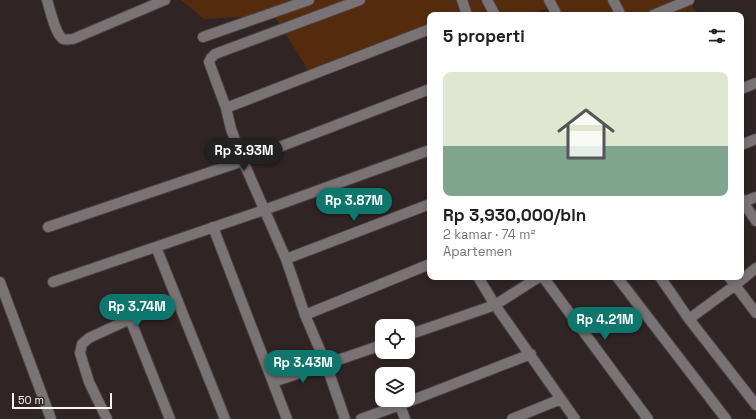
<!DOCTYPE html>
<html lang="id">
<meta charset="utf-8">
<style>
body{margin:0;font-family:"Space Grotesk",sans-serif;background:#f6f6f6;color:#202124;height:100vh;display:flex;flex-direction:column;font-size:15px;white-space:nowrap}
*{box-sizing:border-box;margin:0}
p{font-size:13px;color:#757577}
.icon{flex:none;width:22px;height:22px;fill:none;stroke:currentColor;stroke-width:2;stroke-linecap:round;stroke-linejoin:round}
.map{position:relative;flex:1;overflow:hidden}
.side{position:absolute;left:427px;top:12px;width:317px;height:268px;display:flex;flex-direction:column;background:#fff;border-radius:8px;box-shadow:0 2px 6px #0003}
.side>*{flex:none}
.controls{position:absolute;left:375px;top:319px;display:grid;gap:8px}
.controls a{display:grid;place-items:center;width:40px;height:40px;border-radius:8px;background:#fff;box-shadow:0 2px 6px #0003;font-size:20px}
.scale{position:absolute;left:12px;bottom:10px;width:100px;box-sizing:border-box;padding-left:4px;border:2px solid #fcf3f3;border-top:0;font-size:11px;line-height:14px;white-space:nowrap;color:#fcf3f3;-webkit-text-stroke:3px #312425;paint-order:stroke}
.price{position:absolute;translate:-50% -34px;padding:0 9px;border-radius:14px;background:#0f766e;color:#fff;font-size:13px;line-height:26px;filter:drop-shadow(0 1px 2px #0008)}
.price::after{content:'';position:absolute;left:50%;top:24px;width:12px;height:9px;margin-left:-6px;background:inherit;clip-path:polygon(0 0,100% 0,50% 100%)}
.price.current{background:#222;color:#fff}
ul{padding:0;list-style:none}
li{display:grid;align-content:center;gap:8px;height:212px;padding:0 16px}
li span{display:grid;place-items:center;height:124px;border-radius:8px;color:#555}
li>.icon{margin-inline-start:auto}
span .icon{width:72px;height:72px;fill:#fffc;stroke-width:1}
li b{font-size:17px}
h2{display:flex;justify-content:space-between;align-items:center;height:48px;padding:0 16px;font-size:17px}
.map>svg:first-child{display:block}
.green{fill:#542c0d}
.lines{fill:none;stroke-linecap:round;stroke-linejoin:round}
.minor-casing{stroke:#4d4142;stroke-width:12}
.minor{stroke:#7a7376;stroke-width:10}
</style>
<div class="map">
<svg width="756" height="419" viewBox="0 0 756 419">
<rect width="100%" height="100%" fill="#312425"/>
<path class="green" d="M 181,0 L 689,0 L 697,15 L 571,15 L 544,9 L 528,15 L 430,15 L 430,28 L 313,78 L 274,15 L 204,19 Z"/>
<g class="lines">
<g class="minor-casing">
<path id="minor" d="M 47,0 C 50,9 55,34 63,39 C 66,40 70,39 73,39 L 165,0
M 462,0 L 467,15
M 487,0 L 495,15
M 549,0 L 557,15
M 613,0 L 621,15
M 653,15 L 689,0
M 203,37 L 309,0
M 741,89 L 756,83
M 226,108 L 209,62 L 211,58 L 215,54 L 360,0
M 741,145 L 756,139
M 741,199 L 756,221
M 743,202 L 756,197
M 48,227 L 243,161 L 430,89
M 213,227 L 287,419
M 156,247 L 225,419
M 286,259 L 430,204
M 478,277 L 495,305 L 575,419
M 543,277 L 648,419
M 617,277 L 726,419
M 660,277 L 689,319 L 756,405
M 729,277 L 756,313
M 0,282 L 51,419
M 53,282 L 264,210 L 430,150
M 305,315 L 430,264
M 130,319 L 170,419
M 689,319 L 734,286 L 756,268
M 408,335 L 495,305 L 539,277
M 273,382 L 382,345
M 400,405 L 405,419
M 107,419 L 89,382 L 80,353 L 82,344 L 89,338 L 130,319 L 178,301
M 345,419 L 326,364 L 305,315 L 286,259 L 243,161 L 231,129 L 226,108 L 430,29
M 361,419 L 400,405 L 531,354
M 512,419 L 561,399"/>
</g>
<use href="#minor" class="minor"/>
</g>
</svg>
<div class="controls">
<a><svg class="icon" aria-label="locate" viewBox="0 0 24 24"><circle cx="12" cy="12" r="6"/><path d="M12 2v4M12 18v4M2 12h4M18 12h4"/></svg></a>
<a><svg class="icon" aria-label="layers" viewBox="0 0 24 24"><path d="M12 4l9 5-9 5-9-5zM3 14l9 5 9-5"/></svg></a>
</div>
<div class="scale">50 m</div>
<b class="price current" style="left:244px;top:172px">Rp 3.93M</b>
<b class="price" style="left:354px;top:222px">Rp 3.87M</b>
<b class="price" style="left:137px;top:328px">Rp 3.74M</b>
<b class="price" style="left:605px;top:341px">Rp 4.21M</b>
<b class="price" style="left:303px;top:384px">Rp 3.43M</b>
<section class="side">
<h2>5 properti<svg class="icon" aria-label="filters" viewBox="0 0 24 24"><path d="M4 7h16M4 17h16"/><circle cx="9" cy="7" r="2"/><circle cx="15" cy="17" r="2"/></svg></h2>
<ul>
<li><span style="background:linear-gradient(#dfe7d0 60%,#7fa58c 0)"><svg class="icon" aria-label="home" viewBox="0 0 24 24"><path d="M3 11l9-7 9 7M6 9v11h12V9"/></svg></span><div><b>Rp 3,930,000/bln</b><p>2 kamar · 74 m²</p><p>Apartemen</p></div></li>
</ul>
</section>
</div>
